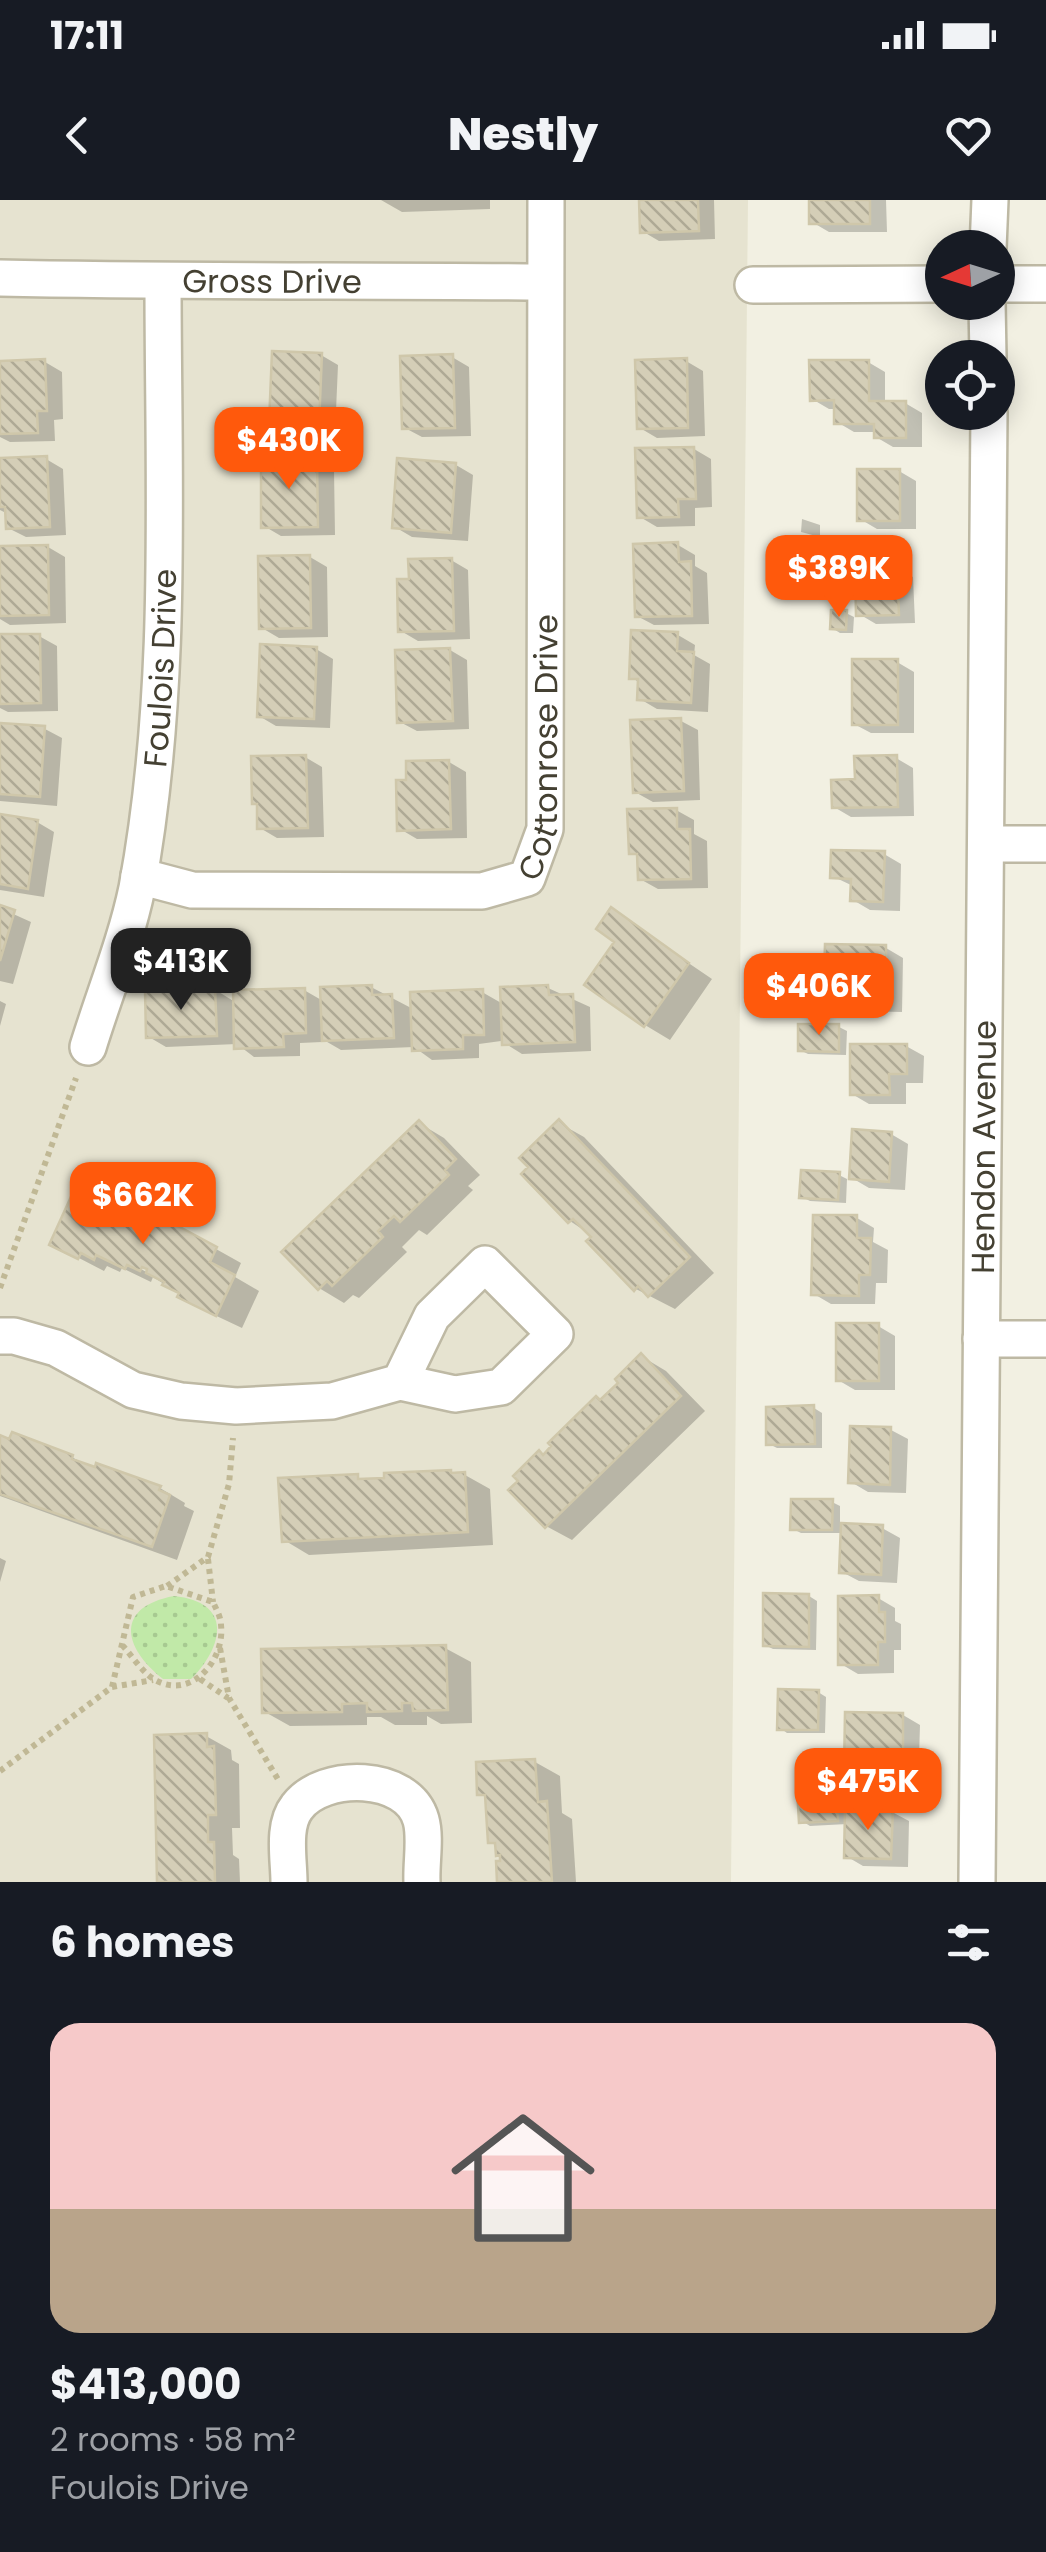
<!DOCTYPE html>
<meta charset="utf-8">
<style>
body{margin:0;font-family:Poppins,sans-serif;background:#242831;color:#f1f3f6;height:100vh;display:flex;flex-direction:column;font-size:38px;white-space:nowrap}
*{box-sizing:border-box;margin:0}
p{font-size:32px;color:#9ea1a6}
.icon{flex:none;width:55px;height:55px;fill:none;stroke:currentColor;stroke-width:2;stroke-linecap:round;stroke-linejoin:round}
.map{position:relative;height:1682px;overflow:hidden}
.details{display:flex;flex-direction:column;background:#171b24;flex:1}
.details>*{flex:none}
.needle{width:65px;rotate:266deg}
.controls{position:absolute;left:925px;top:30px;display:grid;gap:20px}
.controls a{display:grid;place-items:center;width:90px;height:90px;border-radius:50%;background:#171b24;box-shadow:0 5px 25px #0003;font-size:50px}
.price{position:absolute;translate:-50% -85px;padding:0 22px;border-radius:20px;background:#ff590c;color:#fff;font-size:32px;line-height:65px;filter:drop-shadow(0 2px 5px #0008)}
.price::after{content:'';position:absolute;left:50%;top:60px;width:30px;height:22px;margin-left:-15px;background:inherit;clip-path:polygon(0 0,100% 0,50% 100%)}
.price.current{background:#222;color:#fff}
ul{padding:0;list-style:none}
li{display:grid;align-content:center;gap:20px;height:530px;padding:0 50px}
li+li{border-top:2px solid #363941}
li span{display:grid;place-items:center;height:310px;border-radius:30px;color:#555}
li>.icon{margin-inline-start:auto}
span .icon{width:180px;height:180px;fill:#fffc;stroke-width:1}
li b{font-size:42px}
h2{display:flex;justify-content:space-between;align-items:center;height:120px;padding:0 50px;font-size:42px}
.status{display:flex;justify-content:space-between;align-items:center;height:70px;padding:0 50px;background:#171b24;direction:ltr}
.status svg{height:28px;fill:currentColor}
header{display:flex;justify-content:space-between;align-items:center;height:130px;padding:0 50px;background:#171b24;font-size:45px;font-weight:800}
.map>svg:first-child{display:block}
.residential{fill:#e6e3d0}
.grass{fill:url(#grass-dots)}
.shadow{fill:#0003;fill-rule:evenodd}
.building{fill:url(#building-back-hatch);stroke:#cfc7aa;stroke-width:2.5}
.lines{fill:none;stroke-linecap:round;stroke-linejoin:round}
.street-casing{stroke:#beb9a4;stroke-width:40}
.path{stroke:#c0b895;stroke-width:6;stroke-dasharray:5 5;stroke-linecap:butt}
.street{stroke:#fff;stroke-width:35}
.labels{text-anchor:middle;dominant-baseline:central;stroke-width:8;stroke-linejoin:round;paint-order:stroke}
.street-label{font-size:32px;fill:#444032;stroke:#fff}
</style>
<div class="status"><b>17:11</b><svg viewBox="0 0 49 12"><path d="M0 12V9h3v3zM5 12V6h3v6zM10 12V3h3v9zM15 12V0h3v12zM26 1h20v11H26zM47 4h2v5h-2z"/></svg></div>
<header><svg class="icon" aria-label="back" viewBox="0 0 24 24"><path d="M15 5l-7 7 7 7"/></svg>Nestly<svg class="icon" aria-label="heart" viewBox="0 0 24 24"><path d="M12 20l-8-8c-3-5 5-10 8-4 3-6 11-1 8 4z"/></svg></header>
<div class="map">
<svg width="1046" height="1682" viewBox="0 0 1046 1682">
<defs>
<pattern id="grass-dots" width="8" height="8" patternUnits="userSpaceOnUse" patternTransform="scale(2.5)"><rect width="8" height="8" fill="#c1e9a8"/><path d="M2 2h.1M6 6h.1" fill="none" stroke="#a7c991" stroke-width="1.8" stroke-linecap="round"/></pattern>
<pattern id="building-back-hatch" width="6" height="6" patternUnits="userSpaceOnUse" patternTransform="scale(2.5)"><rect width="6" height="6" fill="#d4ceb7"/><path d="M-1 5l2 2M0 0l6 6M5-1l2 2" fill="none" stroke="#aea995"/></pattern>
</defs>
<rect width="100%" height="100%" fill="#f2f0e2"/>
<path class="residential" d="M 0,0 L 748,0 L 731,1682 L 0,1682 Z"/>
<path class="grass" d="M 174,1396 C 233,1402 224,1446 191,1479 L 163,1479 C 122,1447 115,1407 174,1396 Z"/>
<path class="shadow" d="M 381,0 L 490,0 L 490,9 L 402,12 Z
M 641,0 L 714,0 L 715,39 L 659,41 L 642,31 Z
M 812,0 L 886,0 L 887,32 L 829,32 L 812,22 Z
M 321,155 L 338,165 L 335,234 L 289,232 L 272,222 Z
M 452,157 L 469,167 L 471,236 L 422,237 L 405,228 Z
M 686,161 L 703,171 L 705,236 L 657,238 L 640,228 Z
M 45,162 L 62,172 L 63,219 L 54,220 L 55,241 L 10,242 L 0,237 L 0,182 Z
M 868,162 L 885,172 L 885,204 L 905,203 L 922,213 L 922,247 L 893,247 L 876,237 L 876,232 L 854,232 L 837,222 L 836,209 L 829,209 L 812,199 Z
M 694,249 L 711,259 L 712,307 L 695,308 L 695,326 L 657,327 L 640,317 Z
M 46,259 L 63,269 L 66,335 L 26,337 L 8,328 L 8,314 L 0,310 L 0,261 Z
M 317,259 L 334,269 L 335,335 L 281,336 L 264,326 Z
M 456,265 L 473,275 L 468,341 L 412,337 L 395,327 Z
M 899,271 L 916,281 L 916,329 L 877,329 L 860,319 Z
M 802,319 L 820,325 L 820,337 L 801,332 Z
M 678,345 L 695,355 L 695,366 L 707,373 L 709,424 L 654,425 L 637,416 Z
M 48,347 L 65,357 L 66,423 L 10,425 L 0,419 L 0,348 Z
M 310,357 L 327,367 L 328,437 L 279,438 L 262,428 Z
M 451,360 L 468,370 L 470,439 L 418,441 L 401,431 L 411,382 Z
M 896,368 L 913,377 L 915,423 L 876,424 L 859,414 Z
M 846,413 L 854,417 L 853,433 L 840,433 L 832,428 Z
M 678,435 L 695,445 L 694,455 L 710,464 L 708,512 L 657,509 L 640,499 L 640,483 L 631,477 Z
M 39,436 L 57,446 L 58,511 L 8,512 L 0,508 L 0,437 Z
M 316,449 L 333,459 L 330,528 L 276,526 L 259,516 Z
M 450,450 L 467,460 L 469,529 L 417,531 L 400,522 Z
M 897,462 L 914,472 L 914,533 L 871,533 L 854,524 Z
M 681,521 L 698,530 L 700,600 L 653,602 L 635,592 Z
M 45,529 L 62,538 L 57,606 L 0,601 L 0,547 Z
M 305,557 L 322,567 L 324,637 L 277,638 L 260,628 L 259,605 L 255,603 Z
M 896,558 L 913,568 L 914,616 L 851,617 L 834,607 L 857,582 Z
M 449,562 L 466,572 L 467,638 L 417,639 L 400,629 L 409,582 Z
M 676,610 L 694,620 L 694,634 L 707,641 L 708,688 L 658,689 L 640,679 L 640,657 L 631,652 Z
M 0,616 L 37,622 L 54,632 L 44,697 L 0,690 Z
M 884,654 L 901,664 L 900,711 L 870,710 L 853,700 L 853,686 L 832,676 Z
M 0,708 L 31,722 L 13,784 L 0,781 Z
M 612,711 L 712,779 L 670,840 L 645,825 L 618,741 Z
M 886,748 L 903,758 L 902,812 L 859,811 L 842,801 L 842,785 L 826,776 Z
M 371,787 L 413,809 L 482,792 L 503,804 L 548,788 L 590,807 L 591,851 L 522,854 L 501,841 L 479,844 L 479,858 L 432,860 L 414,847 L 341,850 L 322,839 L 322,842 L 300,843 L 300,856 L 254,857 L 237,844 L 166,847 L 149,837 L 214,789 L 235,802 L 304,790 L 323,801 Z
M 0,801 L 6,804 L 0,826 Z
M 839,827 L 847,831 L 846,855 L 808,854 L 800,850 Z
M 906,846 L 924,856 L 923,883 L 906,883 L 906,904 L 869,904 L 852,894 Z
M 419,923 L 444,938 L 480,975 L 468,986 L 473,990 L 427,1035 L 419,1030 L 402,1047 L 407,1052 L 359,1098 L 353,1095 L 344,1103 L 319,1088 Z
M 559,923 L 584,937 L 714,1073 L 675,1109 L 636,1089 L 594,1037 L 570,1021 Z
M 891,934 L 908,944 L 905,990 L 869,988 L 852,978 Z
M 839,975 L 847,979 L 846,1003 L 810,1001 L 802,997 Z
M 857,1018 L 874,1028 L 873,1042 L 888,1050 L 887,1083 L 876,1083 L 875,1104 L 831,1104 L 814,1094 Z
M 52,1044 L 216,1049 L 241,1063 L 235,1077 L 259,1091 L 242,1128 L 206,1111 L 153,1077 L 151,1082 L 122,1068 L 120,1072 L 107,1066 L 104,1071 ZM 130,1063 L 150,1068 L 150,1074 Z
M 878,1126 L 895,1136 L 895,1190 L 855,1190 L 838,1180 Z
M 641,1156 L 666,1171 L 705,1211 L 572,1340 L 546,1326 L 544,1256 L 602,1202 Z
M 814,1208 L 822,1213 L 822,1248 L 777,1248 L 769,1244 Z
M 891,1230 L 908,1239 L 906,1293 L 868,1292 L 851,1282 Z
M 0,1238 L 72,1257 L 96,1271 L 160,1288 L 185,1303 L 184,1306 L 194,1311 L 177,1360 L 0,1296 Z
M 451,1272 L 465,1275 L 490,1289 L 493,1345 L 309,1355 L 284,1340 L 357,1277 L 365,1281 Z
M 832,1302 L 840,1306 L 840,1326 L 882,1328 L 900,1338 L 897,1383 L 859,1381 L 842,1372 L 843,1333 L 801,1333 L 793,1329 Z
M 0,1358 L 6,1361 L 0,1382 Z
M 809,1396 L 817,1401 L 816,1450 L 773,1449 L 765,1445 Z
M 878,1398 L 895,1408 L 895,1421 L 901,1424 L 901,1450 L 894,1450 L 894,1473 L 858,1474 L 841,1464 Z
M 445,1448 L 471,1462 L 472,1523 L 441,1524 L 427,1516 L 427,1525 L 395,1525 L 381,1517 L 367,1517 L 367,1525 L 290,1526 L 265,1512 Z
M 818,1492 L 826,1497 L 825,1533 L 787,1533 L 780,1528 Z
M 903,1515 L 920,1525 L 919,1558 L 900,1558 L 900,1578 L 864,1578 L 847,1568 Z
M 206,1536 L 231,1550 L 232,1560 L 239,1564 L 240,1628 L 232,1628 L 233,1655 L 239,1659 L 240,1682 L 160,1682 Z
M 535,1562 L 560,1576 L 562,1613 L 572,1619 L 576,1682 L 499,1682 L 502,1657 L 498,1654 L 497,1646 L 490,1642 L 488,1598 L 480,1594 Z
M 835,1590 L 843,1594 L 844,1610 L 892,1612 L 909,1621 L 908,1667 L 863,1666 L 846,1656 L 847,1624 L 810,1626 L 802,1621 Z"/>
<path class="building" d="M 639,0 L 698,0 L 699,31 L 640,33 Z
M 809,0 L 870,0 L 870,24 L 809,24 Z
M 272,151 L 322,153 L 319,226 L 269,224 Z
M 453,154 L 455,228 L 402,229 L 400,156 Z
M 687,158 L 688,228 L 637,229 L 635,160 Z
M 45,159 L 47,211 L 37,211 L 38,233 L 0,234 L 0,161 Z
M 809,160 L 869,160 L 869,201 L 906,201 L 906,238 L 874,238 L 874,224 L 834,224 L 834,200 L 810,201 Z
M 694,247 L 696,299 L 678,299 L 679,317 L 637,318 L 635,248 Z
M 47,256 L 50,327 L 6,329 L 5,307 L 0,307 L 0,258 Z
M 261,257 L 317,257 L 318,327 L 261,328 Z
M 397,258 L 456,263 L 451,333 L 392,328 Z
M 857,269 L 900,269 L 900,321 L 857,321 Z
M 678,342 L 679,362 L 691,361 L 692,416 L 635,417 L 633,344 Z
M 48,345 L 49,415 L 0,416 L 0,346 Z
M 310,355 L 311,428 L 259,429 L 258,356 Z
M 452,358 L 454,431 L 398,432 L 397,379 L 409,379 L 408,359 Z
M 897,365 L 899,415 L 856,416 L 855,366 Z
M 831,410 L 847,410 L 846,430 L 830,429 Z
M 631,430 L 678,432 L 677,451 L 694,452 L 691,503 L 637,500 L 638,479 L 629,479 Z
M 0,434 L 40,434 L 41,503 L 0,504 Z
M 260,444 L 317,447 L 314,519 L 257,517 Z
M 450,448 L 453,521 L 397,523 L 395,450 Z
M 852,459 L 898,459 L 898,525 L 852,525 Z
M 681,518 L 684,591 L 633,593 L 630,520 Z
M 0,523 L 45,526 L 40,597 L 0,594 Z
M 306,555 L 308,628 L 257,629 L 257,604 L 252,604 L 251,556 Z
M 897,555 L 898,607 L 832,608 L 831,580 L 855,579 L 854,556 Z
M 449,560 L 451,629 L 397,631 L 396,580 L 406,580 L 406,561 Z
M 677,608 L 677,629 L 690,629 L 691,679 L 638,680 L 637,654 L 629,654 L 627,609 Z
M 0,614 L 38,620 L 28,689 L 0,684 Z
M 831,650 L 885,651 L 883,702 L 850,701 L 851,679 L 830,678 Z
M 0,705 L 15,710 L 0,761 Z
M 611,707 L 689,763 L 644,827 L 584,785 L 614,742 L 596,729 Z
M 825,744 L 886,745 L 886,804 L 839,803 L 840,778 L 824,777 Z
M 372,785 L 372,795 L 392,794 L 394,838 L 322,841 L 320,787 Z
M 548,785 L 549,795 L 573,794 L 575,842 L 502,845 L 500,787 Z
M 215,787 L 217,836 L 146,838 L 145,789 Z
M 305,788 L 306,833 L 283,834 L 284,847 L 234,849 L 233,790 Z
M 483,789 L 484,835 L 463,835 L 463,849 L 412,851 L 410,792 Z
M 798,824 L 839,824 L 839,852 L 798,851 Z
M 850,844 L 907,844 L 907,874 L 889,874 L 890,895 L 850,895 Z
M 559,919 L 690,1057 L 648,1097 L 638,1086 L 634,1091 L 586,1041 L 591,1037 L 573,1019 L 568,1023 L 521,974 L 528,967 L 519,958 Z
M 419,920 L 456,959 L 445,970 L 449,975 L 400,1022 L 394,1016 L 378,1031 L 383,1037 L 332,1086 L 327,1081 L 318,1090 L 281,1052 Z
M 852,929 L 892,932 L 889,982 L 849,979 Z
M 801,970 L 840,972 L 838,1000 L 799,998 Z
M 75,988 L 86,993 L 89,989 L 116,1002 L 120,995 L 217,1047 L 210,1062 L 235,1075 L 216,1116 L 177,1097 L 179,1093 L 162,1085 L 164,1082 L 146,1073 L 147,1069 L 142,1067 L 140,1071 L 127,1065 L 125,1069 L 96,1055 L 94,1060 L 81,1053 L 78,1059 L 49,1045 Z
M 813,1015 L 857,1015 L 857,1038 L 871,1038 L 870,1075 L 859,1075 L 859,1096 L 811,1095 Z
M 836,1123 L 879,1123 L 879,1181 L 836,1181 Z
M 641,1153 L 681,1196 L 545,1328 L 508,1290 L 518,1281 L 513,1276 L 539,1250 L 543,1255 L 551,1246 L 548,1243 L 596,1196 L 600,1200 L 618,1183 L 615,1179 Z
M 814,1205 L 815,1244 L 766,1245 L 766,1207 Z
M 850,1226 L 891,1227 L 890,1285 L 848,1283 Z
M 12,1232 L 73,1255 L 72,1259 L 95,1267 L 96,1263 L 161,1286 L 159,1290 L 170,1295 L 152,1347 L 0,1294 L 0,1235 L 9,1239 Z
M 451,1270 L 451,1273 L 465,1272 L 468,1332 L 282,1342 L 278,1278 L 358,1274 L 358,1279 L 384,1278 L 384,1273 Z
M 791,1299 L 833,1299 L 832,1330 L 790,1330 Z
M 841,1323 L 883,1325 L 881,1375 L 839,1373 Z
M 763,1393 L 809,1394 L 809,1447 L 763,1446 Z
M 879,1395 L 879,1412 L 885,1412 L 885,1442 L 878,1442 L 878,1465 L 838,1465 L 838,1396 Z
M 446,1445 L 448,1510 L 413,1511 L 412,1503 L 402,1503 L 402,1511 L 367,1512 L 367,1503 L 342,1504 L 342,1512 L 262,1513 L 261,1449 Z
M 778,1489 L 819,1490 L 818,1530 L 777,1530 Z
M 845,1512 L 903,1513 L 903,1550 L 883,1550 L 883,1569 L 844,1569 Z
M 207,1533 L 207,1547 L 214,1546 L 216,1615 L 208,1615 L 208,1642 L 214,1642 L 215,1682 L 157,1682 L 154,1535 Z
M 535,1559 L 538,1602 L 547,1601 L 552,1682 L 497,1682 L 496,1661 L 500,1661 L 500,1655 L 496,1656 L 495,1643 L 488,1643 L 485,1595 L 477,1595 L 476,1562 Z
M 836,1587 L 838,1621 L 799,1623 L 797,1589 Z
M 845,1608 L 893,1609 L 891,1659 L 844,1658 Z"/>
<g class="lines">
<g class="street-casing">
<g id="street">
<path d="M 988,48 L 990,0"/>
<path id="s1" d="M 0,78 C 182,82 363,80 544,82"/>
<path d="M 998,84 L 1046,84"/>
<path d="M 753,85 L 942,84"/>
<path d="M 987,102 L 988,158"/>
<path d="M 986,644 L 1046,644"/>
<path id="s2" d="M 139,676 L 192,690 L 482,691 L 527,678 L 545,629 L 546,0"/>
<path id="s3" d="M 88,847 C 104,795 126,741 137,688 C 174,489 163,283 163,81"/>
<path d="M 0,1136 L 14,1136 L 56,1148 L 133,1190 L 181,1201 L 236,1206 L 332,1201 L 400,1182 L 455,1194 L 501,1187 L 555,1134 L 485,1064 L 432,1116 L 400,1182"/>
<path d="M 981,1139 L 1046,1139"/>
<path d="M 289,1682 C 289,1659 282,1626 297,1607 C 323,1572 408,1573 421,1620 C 426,1638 421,1663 422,1682"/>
<path id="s4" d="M 977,1682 L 989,212"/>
</g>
</g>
<path class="path" d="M 0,1088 L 76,878
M 208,1359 L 213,1402
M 167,1386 L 208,1357 L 229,1284 L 233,1238
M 220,1448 L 229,1498 L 279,1581
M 200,1479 L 228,1498
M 112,1487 L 133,1397 L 166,1386 L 213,1402 C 216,1409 221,1417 221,1425 C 225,1459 193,1499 157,1481 C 144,1475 133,1457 123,1446
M 0,1571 L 112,1487 L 153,1480"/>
<use href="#street" class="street"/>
</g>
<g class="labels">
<g class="street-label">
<text stroke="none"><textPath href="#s1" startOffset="272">Gross Drive</textPath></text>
<text stroke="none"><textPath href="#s3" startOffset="388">Foulois Drive</textPath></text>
<text stroke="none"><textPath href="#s2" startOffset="525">Cottonrose Drive</textPath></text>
<text stroke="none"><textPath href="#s4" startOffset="735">Hendon Avenue</textPath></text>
</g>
</g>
</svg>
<div class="controls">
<a><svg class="needle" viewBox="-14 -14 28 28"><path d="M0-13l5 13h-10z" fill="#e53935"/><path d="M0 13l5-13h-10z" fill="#9ea1a6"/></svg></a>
<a><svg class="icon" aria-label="locate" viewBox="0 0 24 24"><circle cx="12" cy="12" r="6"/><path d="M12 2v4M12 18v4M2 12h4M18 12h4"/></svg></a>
</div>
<b class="price" style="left:289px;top:292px">$430K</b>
<b class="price" style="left:839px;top:420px">$389K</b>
<b class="price current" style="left:181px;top:813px">$413K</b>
<b class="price" style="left:819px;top:838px">$406K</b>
<b class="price" style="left:143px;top:1047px">$662K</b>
<b class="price" style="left:868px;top:1633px">$475K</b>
</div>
<section class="details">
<h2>6 homes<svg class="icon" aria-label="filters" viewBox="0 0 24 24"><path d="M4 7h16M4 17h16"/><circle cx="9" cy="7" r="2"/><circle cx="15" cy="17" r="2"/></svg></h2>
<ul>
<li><span style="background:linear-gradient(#f6c9c9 60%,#b9a48a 0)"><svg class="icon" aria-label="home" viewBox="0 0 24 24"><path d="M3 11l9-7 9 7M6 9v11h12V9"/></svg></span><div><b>$413,000</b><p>2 rooms · 58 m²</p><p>Foulois Drive</p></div></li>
</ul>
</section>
